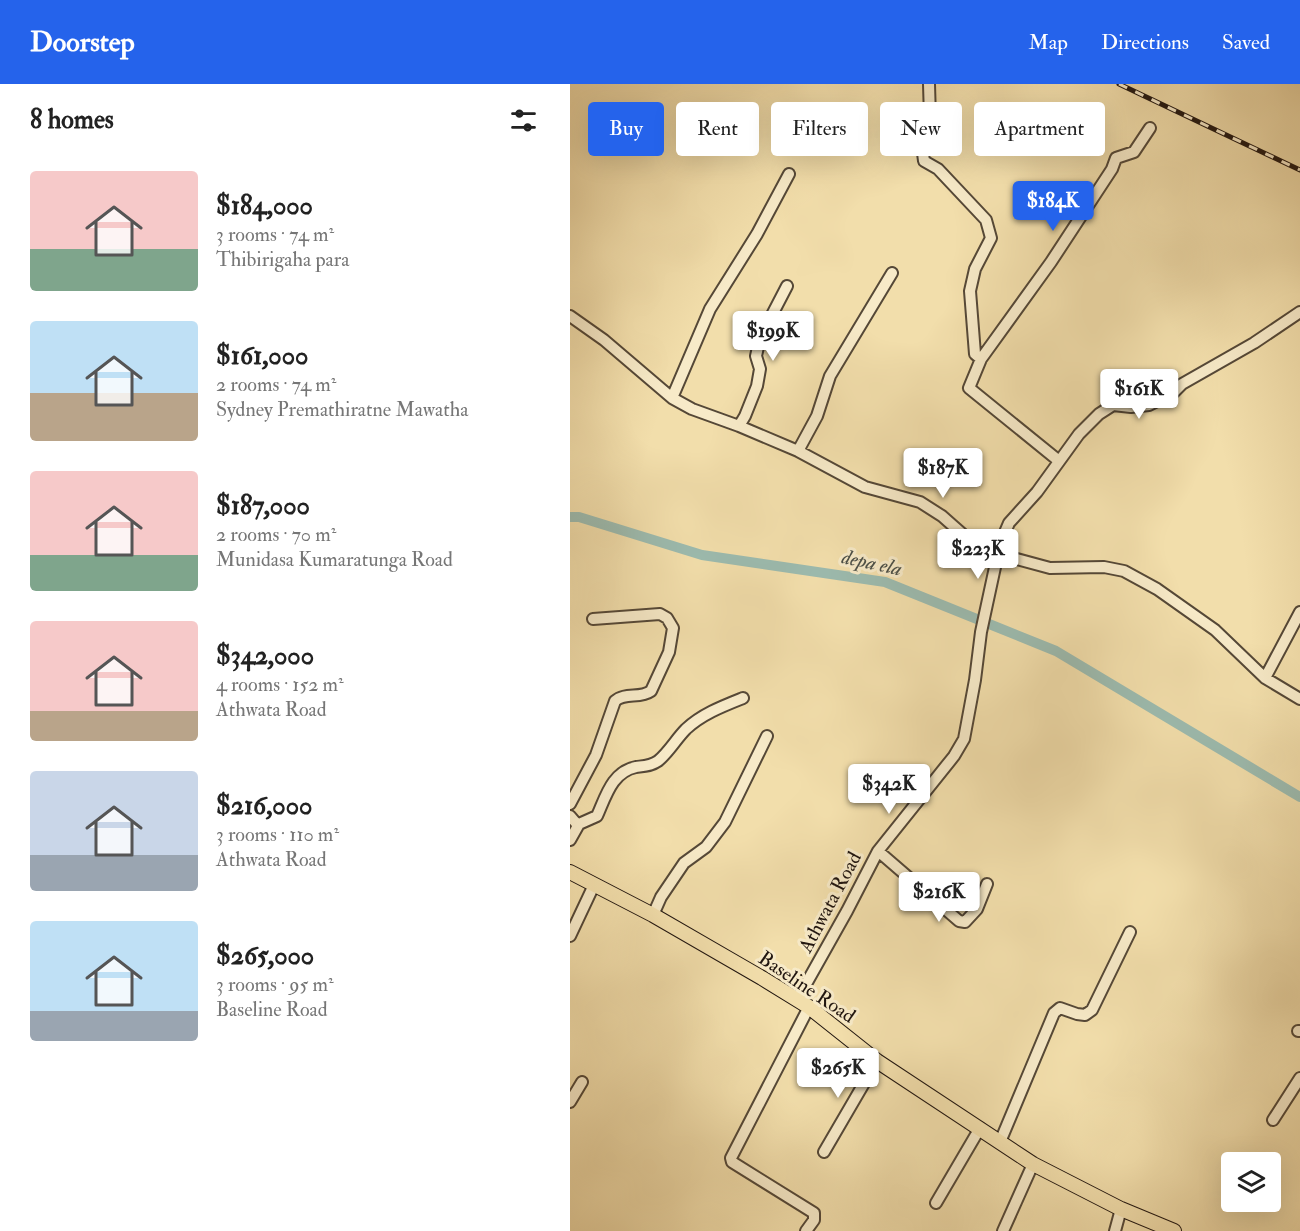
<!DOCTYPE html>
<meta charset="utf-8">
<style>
body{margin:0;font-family:"IM FELL Double Pica",serif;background:#f2f2f2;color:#222;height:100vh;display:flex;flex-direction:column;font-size:22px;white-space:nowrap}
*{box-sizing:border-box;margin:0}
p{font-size:20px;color:#767676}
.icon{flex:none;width:33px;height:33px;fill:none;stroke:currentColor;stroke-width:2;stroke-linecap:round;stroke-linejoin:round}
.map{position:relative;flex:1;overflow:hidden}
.side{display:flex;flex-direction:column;background:#fff;width:570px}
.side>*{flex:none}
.top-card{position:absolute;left:18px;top:18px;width:570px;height:54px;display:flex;gap:12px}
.fabs{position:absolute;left:651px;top:1068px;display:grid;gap:12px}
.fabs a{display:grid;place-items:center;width:60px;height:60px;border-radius:6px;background:#fff;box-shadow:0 6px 24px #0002;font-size:30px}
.price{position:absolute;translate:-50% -51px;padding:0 14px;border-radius:6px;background:#fff;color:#222;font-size:20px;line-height:39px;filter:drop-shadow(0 2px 3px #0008)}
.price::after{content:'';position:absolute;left:50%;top:36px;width:18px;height:14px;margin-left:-9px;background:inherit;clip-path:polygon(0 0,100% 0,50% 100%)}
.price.on{background:#2563eb;color:#fff}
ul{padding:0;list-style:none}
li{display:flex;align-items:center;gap:18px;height:150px;padding:0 30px}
li span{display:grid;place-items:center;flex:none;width:168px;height:120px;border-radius:6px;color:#555}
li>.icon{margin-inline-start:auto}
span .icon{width:72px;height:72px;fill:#fffc;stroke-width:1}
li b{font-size:26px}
h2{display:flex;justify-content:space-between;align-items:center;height:72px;padding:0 30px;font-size:26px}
.pill{padding:0 21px;border-radius:6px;background:#fff;box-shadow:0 6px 24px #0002;font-size:21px;line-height:54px}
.pill.on{background:#2563eb;color:#fff}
header{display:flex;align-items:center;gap:36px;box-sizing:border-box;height:84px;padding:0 30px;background:#2563eb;color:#fff}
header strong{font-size:28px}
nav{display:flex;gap:33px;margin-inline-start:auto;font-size:21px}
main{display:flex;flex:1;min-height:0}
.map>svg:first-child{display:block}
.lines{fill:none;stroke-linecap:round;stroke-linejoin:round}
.canal{stroke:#9cbbaf;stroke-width:10}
.minor-casing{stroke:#554837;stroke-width:14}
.major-casing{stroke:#211610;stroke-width:16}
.minor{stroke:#f7eac8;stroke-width:10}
.major{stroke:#f2deab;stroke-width:14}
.rail-casing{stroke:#211610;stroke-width:5}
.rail{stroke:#f7eac8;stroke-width:3;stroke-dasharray:9;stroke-linecap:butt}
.labels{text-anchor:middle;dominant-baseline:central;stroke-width:6;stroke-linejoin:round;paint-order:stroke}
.street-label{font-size:20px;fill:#211610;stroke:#f7eac8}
.water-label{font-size:21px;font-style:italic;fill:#4c5048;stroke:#f7eac8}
</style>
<header>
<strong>Doorstep</strong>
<nav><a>Map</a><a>Directions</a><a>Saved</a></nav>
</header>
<main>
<section class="side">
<h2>8 homes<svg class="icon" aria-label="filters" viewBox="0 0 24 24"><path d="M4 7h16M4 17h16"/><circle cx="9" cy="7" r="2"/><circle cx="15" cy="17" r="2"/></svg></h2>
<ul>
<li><span style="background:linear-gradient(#f6c9c9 65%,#7fa58c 0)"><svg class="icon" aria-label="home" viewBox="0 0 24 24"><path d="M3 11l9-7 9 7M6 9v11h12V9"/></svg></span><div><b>$184,000</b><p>3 rooms · 74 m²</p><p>Thibirigaha para</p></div></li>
<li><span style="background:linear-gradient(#bfe0f5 60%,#b9a48a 0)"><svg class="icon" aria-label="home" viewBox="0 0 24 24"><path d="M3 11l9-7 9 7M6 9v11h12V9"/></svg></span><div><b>$161,000</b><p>2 rooms · 74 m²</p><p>Sydney Premathiratne Mawatha</p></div></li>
<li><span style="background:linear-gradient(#f6c9c9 70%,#7fa58c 0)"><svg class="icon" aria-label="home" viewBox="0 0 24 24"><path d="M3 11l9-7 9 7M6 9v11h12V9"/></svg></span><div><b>$187,000</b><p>2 rooms · 70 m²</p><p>Munidasa Kumaratunga Road</p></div></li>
<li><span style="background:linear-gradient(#f6c9c9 75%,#b9a48a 0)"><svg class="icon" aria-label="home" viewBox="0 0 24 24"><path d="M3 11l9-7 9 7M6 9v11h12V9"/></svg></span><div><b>$342,000</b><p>4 rooms · 152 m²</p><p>Athwata Road</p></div></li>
<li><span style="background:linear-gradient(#c9d6e8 70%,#9aa5b1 0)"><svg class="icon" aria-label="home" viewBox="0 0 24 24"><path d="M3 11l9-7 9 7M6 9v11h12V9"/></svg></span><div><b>$216,000</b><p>3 rooms · 110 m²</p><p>Athwata Road</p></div></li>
<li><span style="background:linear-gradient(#bfe0f5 75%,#9aa5b1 0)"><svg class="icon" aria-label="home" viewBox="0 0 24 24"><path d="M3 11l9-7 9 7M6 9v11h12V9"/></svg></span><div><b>$265,000</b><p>3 rooms · 95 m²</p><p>Baseline Road</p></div></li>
</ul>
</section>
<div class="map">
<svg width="730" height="1147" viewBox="0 0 730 1147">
<rect width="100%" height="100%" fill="#f2deab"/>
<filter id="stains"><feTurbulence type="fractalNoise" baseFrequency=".00333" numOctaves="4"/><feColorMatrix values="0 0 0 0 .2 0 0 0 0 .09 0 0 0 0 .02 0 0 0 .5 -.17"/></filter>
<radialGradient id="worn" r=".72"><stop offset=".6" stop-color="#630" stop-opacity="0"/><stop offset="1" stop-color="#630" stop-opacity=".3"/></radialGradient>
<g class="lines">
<path class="canal" d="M 0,433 L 9,433 L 132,471 L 315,498 L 486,567 L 730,713"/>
<g class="minor-casing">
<path id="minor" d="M 359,0 L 360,34 L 351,53 L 354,77 L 368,85 L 416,136 L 421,154 L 405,185 L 400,207 L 405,270 L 411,275 L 399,304 L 489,377
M 0,232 L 34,256 L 102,314 L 122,325 L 169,342 L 228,367 L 295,403 L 350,418 L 372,432 L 398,455 L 428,470 L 480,484 L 534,483 L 554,487 L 587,505 L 645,546 L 695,594 L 730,615
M 411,275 L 481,178 L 542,85 L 546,74 L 564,68 L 580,44
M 102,314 L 140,225 L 187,150 L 219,90
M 169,342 L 175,332 L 187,302 L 190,285 L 186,272 L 190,254 L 217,202
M 228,367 L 247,332 L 260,292 L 322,189
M 695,594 L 730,528
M 0,720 L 26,671 L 45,617 C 55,608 70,615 81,607 L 99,568 L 103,544 L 97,534 L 90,530 L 23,535
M 0,732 L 6,739 L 9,740 L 0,756
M 9,740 L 27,732 C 36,712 42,688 66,683 C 74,682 81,682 88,677 C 99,668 106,655 116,645 C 132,630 153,622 173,614
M 308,767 L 389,837 L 395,838 L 407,825 L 417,800
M 83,831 L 91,813 L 114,779 L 136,763 L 155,738 L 197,652
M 0,852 L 24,801
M 227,916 L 277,827 L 308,767 L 384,672 L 394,655 L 405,596 L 411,548 L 430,460 L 439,439 L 467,408 L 509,350 L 529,330 L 543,321 L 561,323 L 579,321 L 603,309 L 612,300 L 684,259 L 730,228
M 728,947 L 730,947
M 0,1018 L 12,998
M 703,1036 L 730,994
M 430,1058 L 484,929 L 490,924 L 507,930 L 515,931 L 522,926 L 560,848
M 254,1068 L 307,977
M 366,1119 L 410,1044
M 236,1147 L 244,1136 L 244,1129 L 162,1078 L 161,1074 L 239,923
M 433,1147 L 463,1080
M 545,1147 L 551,1125"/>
</g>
<g class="major-casing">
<path id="major" d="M 0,788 L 83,831 L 192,894 L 239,923 L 307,977 L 463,1080 L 551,1125 L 604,1147"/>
</g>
<use href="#minor" class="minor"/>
<use href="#major" class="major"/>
<g class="rail-casing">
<path id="rail" d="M 549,0 L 730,86"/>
</g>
<use href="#rail" class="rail"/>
</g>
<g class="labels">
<g class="street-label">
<text transform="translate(260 818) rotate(-62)">Athwata Road</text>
<text transform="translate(237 903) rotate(34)">Baseline Road</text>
</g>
<g class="water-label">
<text transform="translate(302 479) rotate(12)">depa ela</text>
</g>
</g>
<rect width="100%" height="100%" filter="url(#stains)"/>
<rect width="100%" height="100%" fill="url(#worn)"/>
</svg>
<div class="fabs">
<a><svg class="icon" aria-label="layers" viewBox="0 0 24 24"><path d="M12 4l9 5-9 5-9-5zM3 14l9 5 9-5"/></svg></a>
</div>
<b class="price on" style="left:483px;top:148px">$184K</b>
<b class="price" style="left:203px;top:278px">$199K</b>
<b class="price" style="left:569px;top:336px">$161K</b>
<b class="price" style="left:373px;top:415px">$187K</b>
<b class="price" style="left:408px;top:496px">$223K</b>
<b class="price" style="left:319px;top:731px">$342K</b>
<b class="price" style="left:369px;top:839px">$216K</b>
<b class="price" style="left:268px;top:1015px">$265K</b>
<div class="top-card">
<a class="pill on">Buy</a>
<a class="pill">Rent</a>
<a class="pill">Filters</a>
<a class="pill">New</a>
<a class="pill">Apartment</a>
</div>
</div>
</main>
